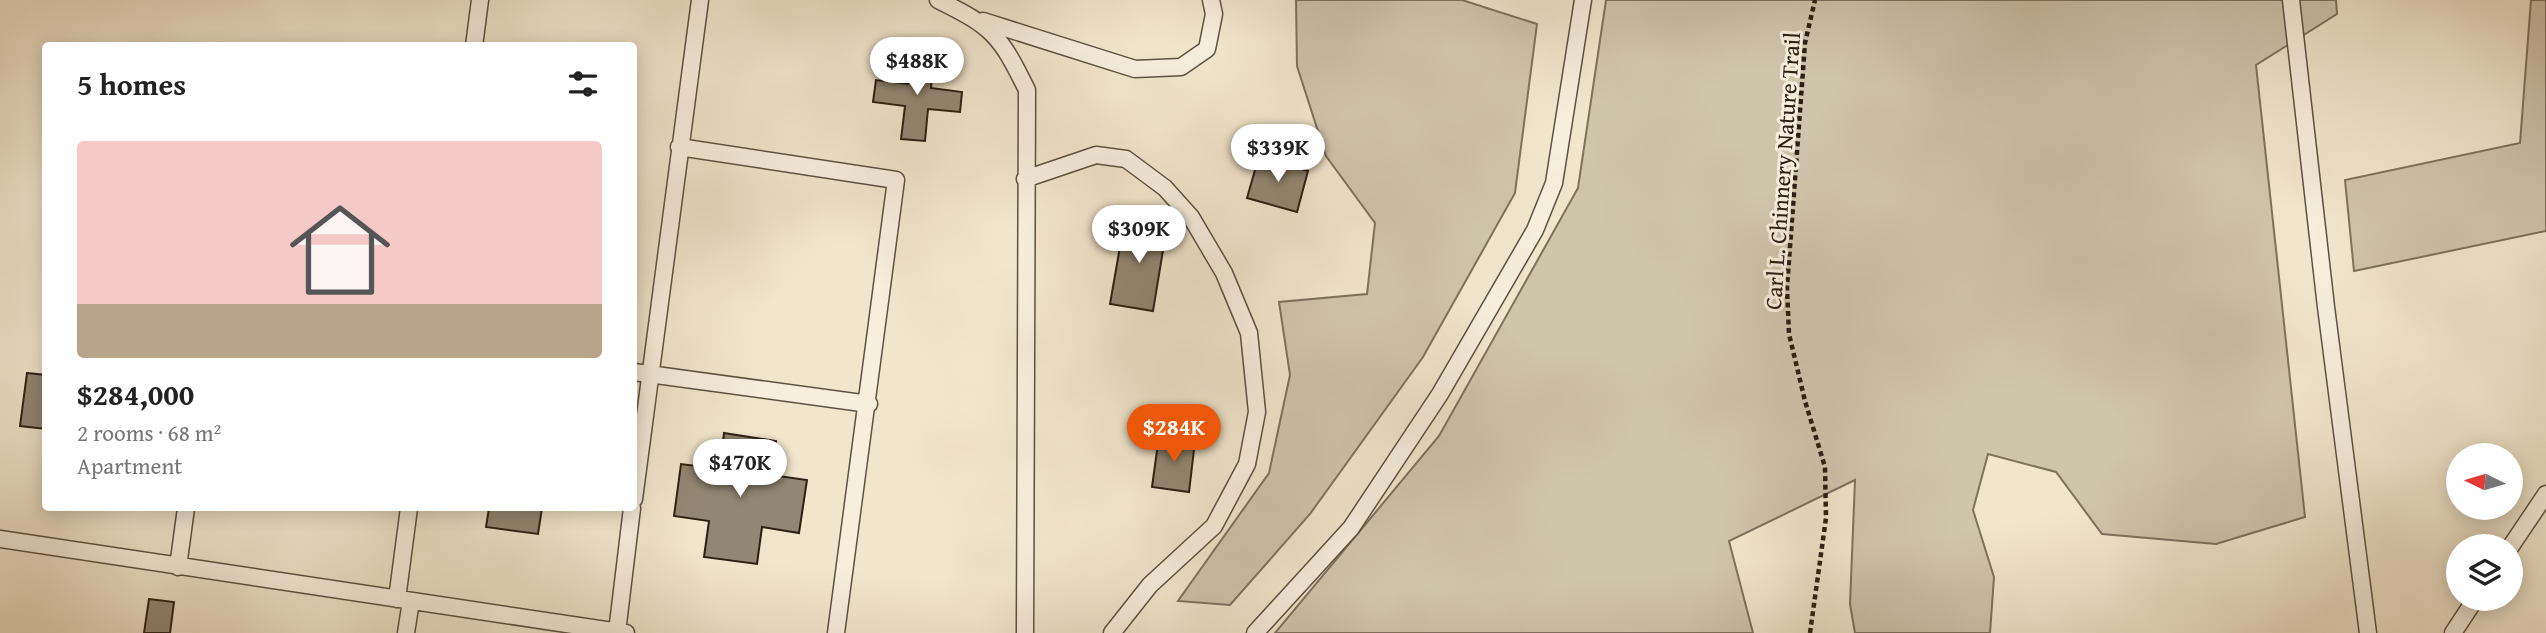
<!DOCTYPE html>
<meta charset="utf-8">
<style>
body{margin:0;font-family:"Gentium Book Plus",serif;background:#f6f6f6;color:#222;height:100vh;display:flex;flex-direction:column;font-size:26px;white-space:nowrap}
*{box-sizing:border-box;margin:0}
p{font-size:23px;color:#767676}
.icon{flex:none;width:38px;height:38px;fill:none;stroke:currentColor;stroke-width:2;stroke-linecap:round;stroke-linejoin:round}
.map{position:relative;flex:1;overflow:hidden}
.details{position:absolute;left:42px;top:42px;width:595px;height:469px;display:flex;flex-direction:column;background:#fff;border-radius:7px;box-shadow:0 4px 18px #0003}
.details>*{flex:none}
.needle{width:46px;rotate:275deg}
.tools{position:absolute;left:2446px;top:443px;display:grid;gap:14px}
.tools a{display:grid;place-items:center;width:77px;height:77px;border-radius:50%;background:#fff;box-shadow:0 4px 18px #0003;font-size:35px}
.price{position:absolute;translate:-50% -60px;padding:0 16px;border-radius:24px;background:#fff;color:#222;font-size:23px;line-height:46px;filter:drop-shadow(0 2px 4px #0008)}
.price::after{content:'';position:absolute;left:50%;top:42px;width:21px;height:16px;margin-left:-10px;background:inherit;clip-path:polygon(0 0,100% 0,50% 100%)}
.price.on{background:#ea580c;color:#fff}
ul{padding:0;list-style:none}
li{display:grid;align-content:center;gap:14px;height:371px;padding:0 35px}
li+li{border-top:2px solid #e0e0e0}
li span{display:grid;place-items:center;height:217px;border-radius:7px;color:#555}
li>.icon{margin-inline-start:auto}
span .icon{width:126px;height:126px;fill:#fffc;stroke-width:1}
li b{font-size:30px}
h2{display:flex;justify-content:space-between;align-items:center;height:84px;padding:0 35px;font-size:30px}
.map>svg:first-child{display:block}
.green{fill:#cfc4ac;stroke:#7d725f;stroke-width:2}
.building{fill:#928773;stroke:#2b2012;stroke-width:2}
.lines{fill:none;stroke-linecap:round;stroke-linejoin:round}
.service-casing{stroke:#5c5240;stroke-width:19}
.path{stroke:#2b2012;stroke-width:4.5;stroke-dasharray:5 3.5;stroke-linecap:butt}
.service{stroke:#f6efde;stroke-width:16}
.labels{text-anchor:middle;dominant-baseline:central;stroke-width:6;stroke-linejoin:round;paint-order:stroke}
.street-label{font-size:23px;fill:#2b2012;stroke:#f6efde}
</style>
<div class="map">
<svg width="2546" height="633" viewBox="0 0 2546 633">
<rect width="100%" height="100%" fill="#f1e6cc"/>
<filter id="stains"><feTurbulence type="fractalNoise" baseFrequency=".00286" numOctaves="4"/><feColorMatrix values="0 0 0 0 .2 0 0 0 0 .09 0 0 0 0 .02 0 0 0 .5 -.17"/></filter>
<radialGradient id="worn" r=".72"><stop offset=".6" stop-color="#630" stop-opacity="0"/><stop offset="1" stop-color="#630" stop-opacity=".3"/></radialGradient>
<path class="green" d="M 1296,0 L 1462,0 L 1537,24 L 1515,193 L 1423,357 L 1310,514 L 1230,605 L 1178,601 L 1269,473 L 1290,375 L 1279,302 L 1367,294 L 1375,223 L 1326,156 L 1297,66 Z
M 1606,0 L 2336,0 L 2337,14 L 2256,65 L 2305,517 L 2216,544 L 2102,534 L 2056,472 L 1988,454 L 1973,510 L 1994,577 L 1990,633 L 1855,633 L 1850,604 L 1855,480 L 1729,541 L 1753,633 L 1275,633 L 1439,436 L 1578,188 Z
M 2531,0 L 2546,0 L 2546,231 L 2354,271 L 2345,180 L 2520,143 Z"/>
<path class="building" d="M 911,54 L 934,56 L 931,88 L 962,92 L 960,112 L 928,109 L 925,141 L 901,139 L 905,106 L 873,102 L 876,80 L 908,84 Z
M 1259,156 L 1308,171 L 1297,212 L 1247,198 Z
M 1125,218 L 1167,226 L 1153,311 L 1110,304 Z
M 27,373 L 46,375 L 46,429 L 20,426 Z
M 724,433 L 776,441 L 771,475 L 807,480 L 799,533 L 762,527 L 757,564 L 704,557 L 709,521 L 674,516 L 681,464 L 720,469 Z
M 1159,436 L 1195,441 L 1189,492 L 1152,487 Z
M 489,508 L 542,508 L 538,534 L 486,527 Z
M 149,599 L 174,602 L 170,633 L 144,633 Z"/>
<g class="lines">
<g class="service-casing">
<path id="service" d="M 938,0 C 993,27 1000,35 1027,90 L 1025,633
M 2291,0 L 2326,307 L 2368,633
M 983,21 L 1135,69 L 1181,67 L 1207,49 L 1214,14 L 1211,0
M 474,46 L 480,0
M 679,147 L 896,180 L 836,633
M 1025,179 L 1096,155 L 1126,159 L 1165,188 L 1191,217 L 1224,273 L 1249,333 L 1257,412 L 1247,464 L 1214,526 L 1150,585 L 1112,633
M 634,372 L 869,404
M 634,499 L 700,0
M 0,539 L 626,633
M 2511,546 L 2546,494
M 178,567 L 186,508
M 397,599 L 409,508
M 617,632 L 632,508
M 406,633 L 411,601
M 1255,633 L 1351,528 L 1440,394 L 1535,230 L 1554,183 L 1583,0
M 2453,633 L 2476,598"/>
</g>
<path class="path" d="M 1810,633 L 1826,518 L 1825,467 L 1805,401 L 1789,334 L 1787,288 L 1805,43 L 1815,0"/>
<use href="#service" class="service"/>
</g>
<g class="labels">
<g class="street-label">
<text transform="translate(1782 171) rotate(-86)">Carl L. Chinnery Nature Trail</text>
</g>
</g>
<rect width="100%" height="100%" filter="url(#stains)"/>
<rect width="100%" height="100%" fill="url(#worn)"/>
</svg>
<div class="tools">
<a><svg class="needle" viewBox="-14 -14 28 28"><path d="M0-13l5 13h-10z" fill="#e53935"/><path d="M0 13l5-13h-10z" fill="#767676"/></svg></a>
<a><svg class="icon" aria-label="layers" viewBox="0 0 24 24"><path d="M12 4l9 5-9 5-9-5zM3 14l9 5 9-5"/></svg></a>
</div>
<b class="price" style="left:917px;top:97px">$488K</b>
<b class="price" style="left:1278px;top:184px">$339K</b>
<b class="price" style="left:1139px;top:265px">$309K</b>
<b class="price on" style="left:1174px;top:464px">$284K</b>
<b class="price" style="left:740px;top:499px">$470K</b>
<section class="details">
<h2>5 homes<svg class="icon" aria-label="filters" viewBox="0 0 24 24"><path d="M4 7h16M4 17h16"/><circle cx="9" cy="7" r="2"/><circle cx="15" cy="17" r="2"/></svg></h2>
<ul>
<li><span style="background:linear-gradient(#f6c9c9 75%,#b9a48a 0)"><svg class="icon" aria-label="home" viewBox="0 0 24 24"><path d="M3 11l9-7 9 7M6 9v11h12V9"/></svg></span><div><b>$284,000</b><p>2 rooms · 68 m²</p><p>Apartment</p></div></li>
</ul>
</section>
</div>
